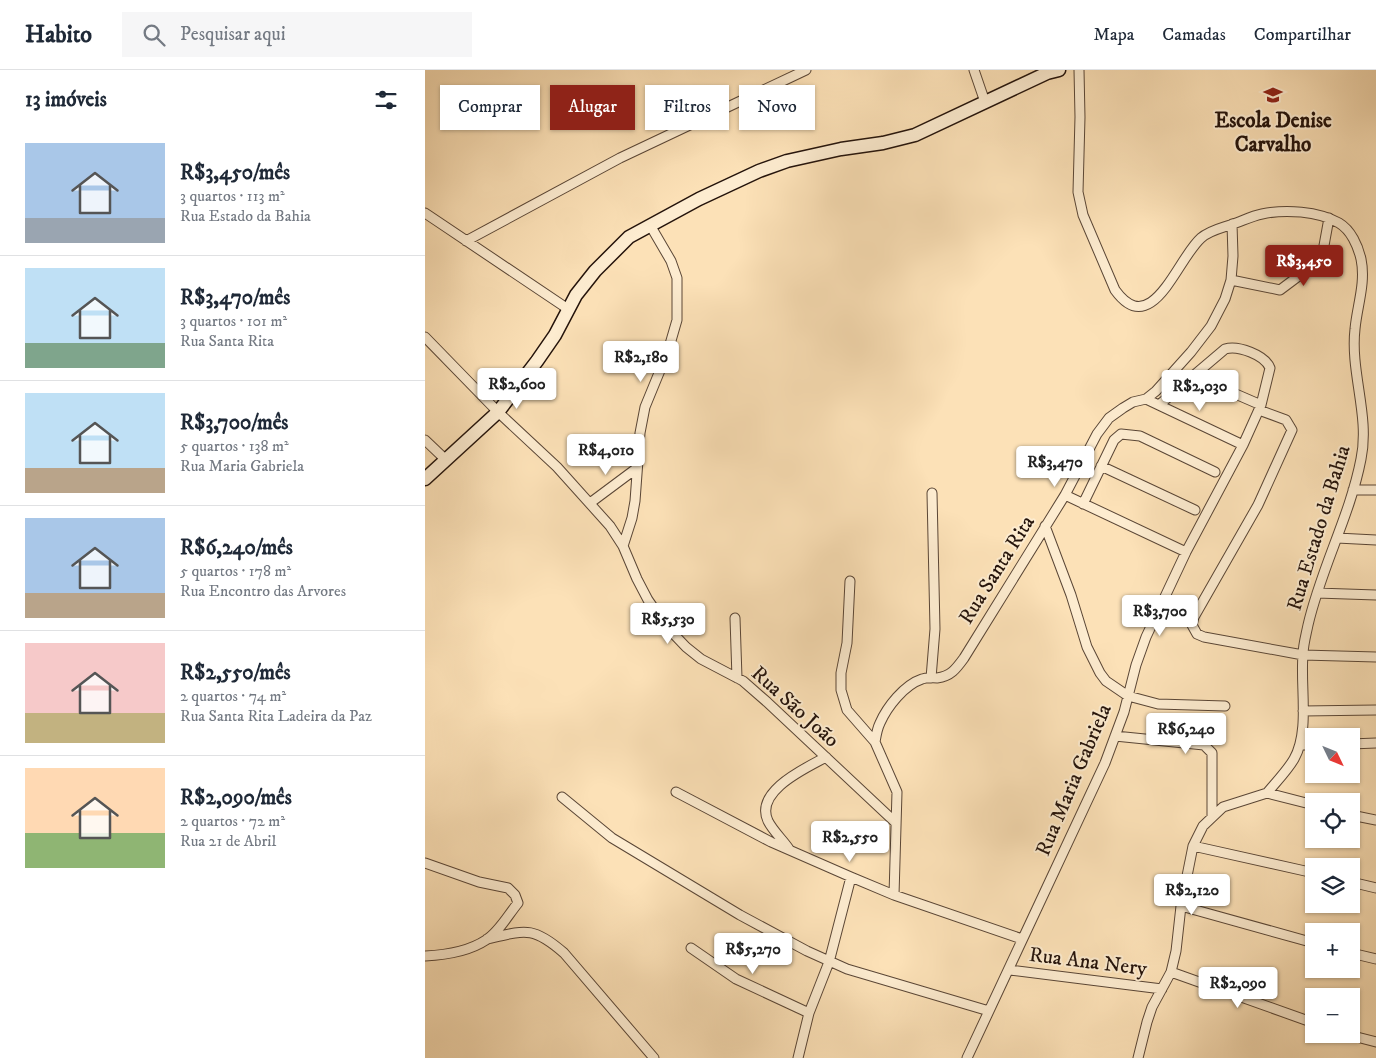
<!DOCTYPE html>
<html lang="pt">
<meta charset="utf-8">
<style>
body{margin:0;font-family:"IM FELL DW Pica",serif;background:#f6f6f7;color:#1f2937;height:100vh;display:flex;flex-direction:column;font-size:19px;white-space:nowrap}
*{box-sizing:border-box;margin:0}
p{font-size:16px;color:#747a83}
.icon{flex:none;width:28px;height:28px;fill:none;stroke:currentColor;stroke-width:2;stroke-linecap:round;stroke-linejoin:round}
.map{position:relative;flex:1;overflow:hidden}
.drawer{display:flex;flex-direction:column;background:#fff;width:425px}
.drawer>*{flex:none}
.guide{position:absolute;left:15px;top:15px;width:475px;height:45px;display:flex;gap:10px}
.needle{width:32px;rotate:133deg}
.controls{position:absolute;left:880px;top:658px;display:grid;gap:10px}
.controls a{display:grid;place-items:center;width:55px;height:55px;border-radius:0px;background:#fff;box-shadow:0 1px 4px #0004;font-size:25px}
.price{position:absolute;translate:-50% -42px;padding:0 11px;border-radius:5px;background:#fff;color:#222;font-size:16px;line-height:32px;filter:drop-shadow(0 1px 2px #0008)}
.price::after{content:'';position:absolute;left:50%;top:30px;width:15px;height:11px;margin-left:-8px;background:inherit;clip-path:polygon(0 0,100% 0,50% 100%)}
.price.selected{background:#8f2418;color:#fff}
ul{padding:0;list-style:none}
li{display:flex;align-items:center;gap:15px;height:125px;padding:0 25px}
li+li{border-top:1px solid #e0e1e3}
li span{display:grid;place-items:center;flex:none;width:140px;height:100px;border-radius:0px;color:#555}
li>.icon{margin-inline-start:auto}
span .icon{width:60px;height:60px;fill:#fffc;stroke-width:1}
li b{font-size:21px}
h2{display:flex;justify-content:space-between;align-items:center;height:60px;padding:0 25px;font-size:21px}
.tag{padding:0 18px;border-radius:0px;background:#fff;box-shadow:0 1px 4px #0004;font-size:18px;line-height:45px}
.tag.selected{background:#8f2418;color:#fff}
header{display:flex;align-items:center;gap:30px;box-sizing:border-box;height:70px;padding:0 25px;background:#fff;border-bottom:1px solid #e0e1e3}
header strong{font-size:24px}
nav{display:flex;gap:28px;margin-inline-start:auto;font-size:18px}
.search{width:350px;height:45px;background:#f6f6f7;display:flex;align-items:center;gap:12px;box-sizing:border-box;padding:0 18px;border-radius:0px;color:#747a83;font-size:19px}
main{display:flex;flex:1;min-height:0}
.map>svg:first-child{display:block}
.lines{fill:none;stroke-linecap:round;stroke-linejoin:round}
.street-casing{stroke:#5a4636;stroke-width:11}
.secondary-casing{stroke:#24130b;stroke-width:15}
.street{stroke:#fdecd0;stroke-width:9}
.secondary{stroke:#fdecd0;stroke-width:12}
.labels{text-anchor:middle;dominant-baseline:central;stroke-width:4;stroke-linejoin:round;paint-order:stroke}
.poi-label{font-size:21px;font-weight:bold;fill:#24130b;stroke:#fdecd0}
.street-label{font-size:21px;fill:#24130b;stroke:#fdecd0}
</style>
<header>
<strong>Habito</strong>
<div class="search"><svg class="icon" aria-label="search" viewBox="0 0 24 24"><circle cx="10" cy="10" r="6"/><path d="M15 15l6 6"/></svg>Pesquisar aqui</div>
<nav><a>Mapa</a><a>Camadas</a><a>Compartilhar</a></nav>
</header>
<main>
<section class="drawer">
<h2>13 imóveis<svg class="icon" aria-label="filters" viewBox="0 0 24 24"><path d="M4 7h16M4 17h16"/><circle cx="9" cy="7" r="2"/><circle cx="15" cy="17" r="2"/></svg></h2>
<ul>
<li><span style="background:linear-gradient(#a9c7e8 75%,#9aa5b1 0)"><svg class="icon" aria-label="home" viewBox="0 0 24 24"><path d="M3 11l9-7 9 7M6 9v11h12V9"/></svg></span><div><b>R$3,450/mês</b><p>3 quartos · 113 m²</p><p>Rua Estado da Bahia</p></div></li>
<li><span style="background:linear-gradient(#bfe0f5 75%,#7fa58c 0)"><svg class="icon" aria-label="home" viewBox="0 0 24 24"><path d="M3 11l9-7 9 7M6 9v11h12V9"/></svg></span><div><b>R$3,470/mês</b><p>3 quartos · 101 m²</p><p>Rua Santa Rita</p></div></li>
<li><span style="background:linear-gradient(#bfe0f5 75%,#b9a48a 0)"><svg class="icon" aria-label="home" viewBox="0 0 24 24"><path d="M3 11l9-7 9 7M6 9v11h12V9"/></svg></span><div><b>R$3,700/mês</b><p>5 quartos · 138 m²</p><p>Rua Maria Gabriela</p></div></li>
<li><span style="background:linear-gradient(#a9c7e8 75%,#b9a48a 0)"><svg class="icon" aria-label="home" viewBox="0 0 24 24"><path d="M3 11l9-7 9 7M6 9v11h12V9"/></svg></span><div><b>R$6,240/mês</b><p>5 quartos · 178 m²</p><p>Rua Encontro das Arvores</p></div></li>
<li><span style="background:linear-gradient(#f6c9c9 70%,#c2b280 0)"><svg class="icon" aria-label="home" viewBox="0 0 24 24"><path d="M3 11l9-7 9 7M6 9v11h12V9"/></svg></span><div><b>R$2,550/mês</b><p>2 quartos · 74 m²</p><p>Rua Santa Rita Ladeira da Paz</p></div></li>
<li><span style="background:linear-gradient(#ffd9b3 65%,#8fb573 0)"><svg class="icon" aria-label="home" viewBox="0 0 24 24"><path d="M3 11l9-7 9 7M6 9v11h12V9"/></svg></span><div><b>R$2,090/mês</b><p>2 quartos · 72 m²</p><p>Rua 21 de Abril</p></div></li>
</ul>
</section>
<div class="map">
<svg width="951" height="988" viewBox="0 0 951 988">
<rect width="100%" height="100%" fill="#fce1b7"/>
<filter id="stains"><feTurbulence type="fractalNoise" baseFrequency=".004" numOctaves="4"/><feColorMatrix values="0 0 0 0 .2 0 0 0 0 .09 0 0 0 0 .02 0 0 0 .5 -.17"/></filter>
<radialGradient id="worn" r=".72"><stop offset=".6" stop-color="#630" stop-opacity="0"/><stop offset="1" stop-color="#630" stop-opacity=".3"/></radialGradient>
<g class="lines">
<g class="street-casing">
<path id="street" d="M 549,0 L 560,32
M 654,0 L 655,47 L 653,122 L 658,145 L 690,220 C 727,271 752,189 776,168 C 785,160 797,158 808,154 C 817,151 827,146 837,144 C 860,139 893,141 914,153 C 926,160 933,176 936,189 C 941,213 932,236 930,259 C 925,302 945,346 936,389 C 925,446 896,498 883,555 C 881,565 878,575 878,585 C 875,616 885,661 869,689 C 862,701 851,712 842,723
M 0,143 L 143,239
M 41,171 L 195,88 L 381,0
M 806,210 L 855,220 L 887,196 L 898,181 L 904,148
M 0,267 L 73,342 L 132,397 L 185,456 L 198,476 L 212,509 L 223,530 L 241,556 L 261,577 L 276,589 L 318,611 L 342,632 L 471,753
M 769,306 L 836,335
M 721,329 L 818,375
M 834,340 L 861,350 L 867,360 L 833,435 L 769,547 L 767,555 L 772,564 L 779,567 L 878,585 L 951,587
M 0,370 L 21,390
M 676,396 L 770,440
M 928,420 L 951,420
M 640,425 L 761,482
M 165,433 L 212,398
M 658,434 L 689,370 L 696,364 L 715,366 L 790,402
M 620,456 L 646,525 L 662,577 L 675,603 L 681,611 L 703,626 L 733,634 L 800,636
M 912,468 L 951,470
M 198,476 L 207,448 L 210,431 L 215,363 L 220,337 L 243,281 L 252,250 L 252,208 L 246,191 L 225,155
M 425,511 L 422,573 L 416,603 L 416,620 L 422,640 L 450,672 L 472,722 L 469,825
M 892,523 L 951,525
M 310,548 L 312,608
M 506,608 L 510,559 L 507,423
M 878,641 L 951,640
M 690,666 L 779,675 L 787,683 L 787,746
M 450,672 C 451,666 452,659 455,653 C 462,637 479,615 497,609 C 502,607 507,608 512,608 C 526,606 531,599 539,588 L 640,425 L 672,364 L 684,348 L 698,338 L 708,332 L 721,329 L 731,321 L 766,282 L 786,256 L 800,229 L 806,210 L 808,186 L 807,154
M 926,674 L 951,673
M 875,675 L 889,675
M 251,722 L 346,772 L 426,807 L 469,825 L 597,869
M 137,727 L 187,768 L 315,845 L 382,881 L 422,899 L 564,941
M 926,745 L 951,750
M 768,776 L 889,803
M 364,779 C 358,770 348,761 343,751 C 329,721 381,698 401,687
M 0,793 L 54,812 L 83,818 L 90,825 L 93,833 C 83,845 74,862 61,870 C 43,882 21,885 0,886
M 926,812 L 951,818
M 756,836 L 889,873
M 62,869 C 101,860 108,856 139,883 L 229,988
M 266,878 L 311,909 L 384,943
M 926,883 L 951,889
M 585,900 L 737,919
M 746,902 L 889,953
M 920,964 L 951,972
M 373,988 L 384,943 L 404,892 L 426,807
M 542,988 L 680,693 L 699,642 L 711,595 L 721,567 L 761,482 L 818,375 L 836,335 L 845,298 C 840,285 813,275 800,279 L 734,335
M 713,988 L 722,952 L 727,937 L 746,902 L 751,881 L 756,836 L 768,776 L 778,756 L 798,737 L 842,723 L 889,735"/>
</g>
<g class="secondary-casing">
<path id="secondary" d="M 0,409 L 73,342 L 112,291 L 130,265 L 151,225 L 170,201 L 204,167 L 274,129 L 334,101 L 362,91 L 416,79 L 458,73 L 490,65 L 622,3 L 634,0"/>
</g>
<use href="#street" class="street"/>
<use href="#secondary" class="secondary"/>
</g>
<defs>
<g id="school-bare" transform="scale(1.5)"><path d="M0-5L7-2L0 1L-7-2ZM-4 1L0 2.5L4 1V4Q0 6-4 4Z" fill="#8f2418" stroke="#fdecd0" stroke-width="2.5" paint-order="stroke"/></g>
</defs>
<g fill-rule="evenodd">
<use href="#school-bare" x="848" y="25"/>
</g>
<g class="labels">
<g class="poi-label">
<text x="848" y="51">Escola Denise<tspan x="848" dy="24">Carvalho</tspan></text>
</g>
<g class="street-label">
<text transform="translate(894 458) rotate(-73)">Rua Estado da Bahia</text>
<text transform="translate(572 500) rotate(-58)">Rua Santa Rita</text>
<text transform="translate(370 637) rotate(42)">Rua São João</text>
<text transform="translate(649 710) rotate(-67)">Rua Maria Gabriela</text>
<text transform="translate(663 892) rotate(7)">Rua Ana Nery</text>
</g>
</g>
<rect width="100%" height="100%" filter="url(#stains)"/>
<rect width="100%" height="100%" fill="url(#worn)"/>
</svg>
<div class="controls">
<a><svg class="needle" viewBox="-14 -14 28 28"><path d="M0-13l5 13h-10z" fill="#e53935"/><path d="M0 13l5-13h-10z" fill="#747a83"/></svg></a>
<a><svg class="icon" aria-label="locate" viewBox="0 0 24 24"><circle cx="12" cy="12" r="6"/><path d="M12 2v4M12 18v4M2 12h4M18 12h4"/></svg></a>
<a><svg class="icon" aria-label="layers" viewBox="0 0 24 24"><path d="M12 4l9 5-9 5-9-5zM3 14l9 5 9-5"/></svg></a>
<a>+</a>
<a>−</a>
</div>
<b class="price selected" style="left:879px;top:217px">R$3,450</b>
<b class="price" style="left:216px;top:313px">R$2,180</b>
<b class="price" style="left:92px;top:340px">R$2,600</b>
<b class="price" style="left:775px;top:342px">R$2,030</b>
<b class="price" style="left:181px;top:406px">R$4,010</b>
<b class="price" style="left:630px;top:418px">R$3,470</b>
<b class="price" style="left:735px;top:567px">R$3,700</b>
<b class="price" style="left:243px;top:575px">R$5,530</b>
<b class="price" style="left:761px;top:685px">R$6,240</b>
<b class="price" style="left:425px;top:793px">R$2,550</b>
<b class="price" style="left:767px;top:846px">R$2,120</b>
<b class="price" style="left:328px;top:905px">R$5,270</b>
<b class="price" style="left:813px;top:939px">R$2,090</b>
<div class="guide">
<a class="tag">Comprar</a>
<a class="tag selected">Alugar</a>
<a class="tag">Filtros</a>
<a class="tag">Novo</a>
</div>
</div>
</main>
